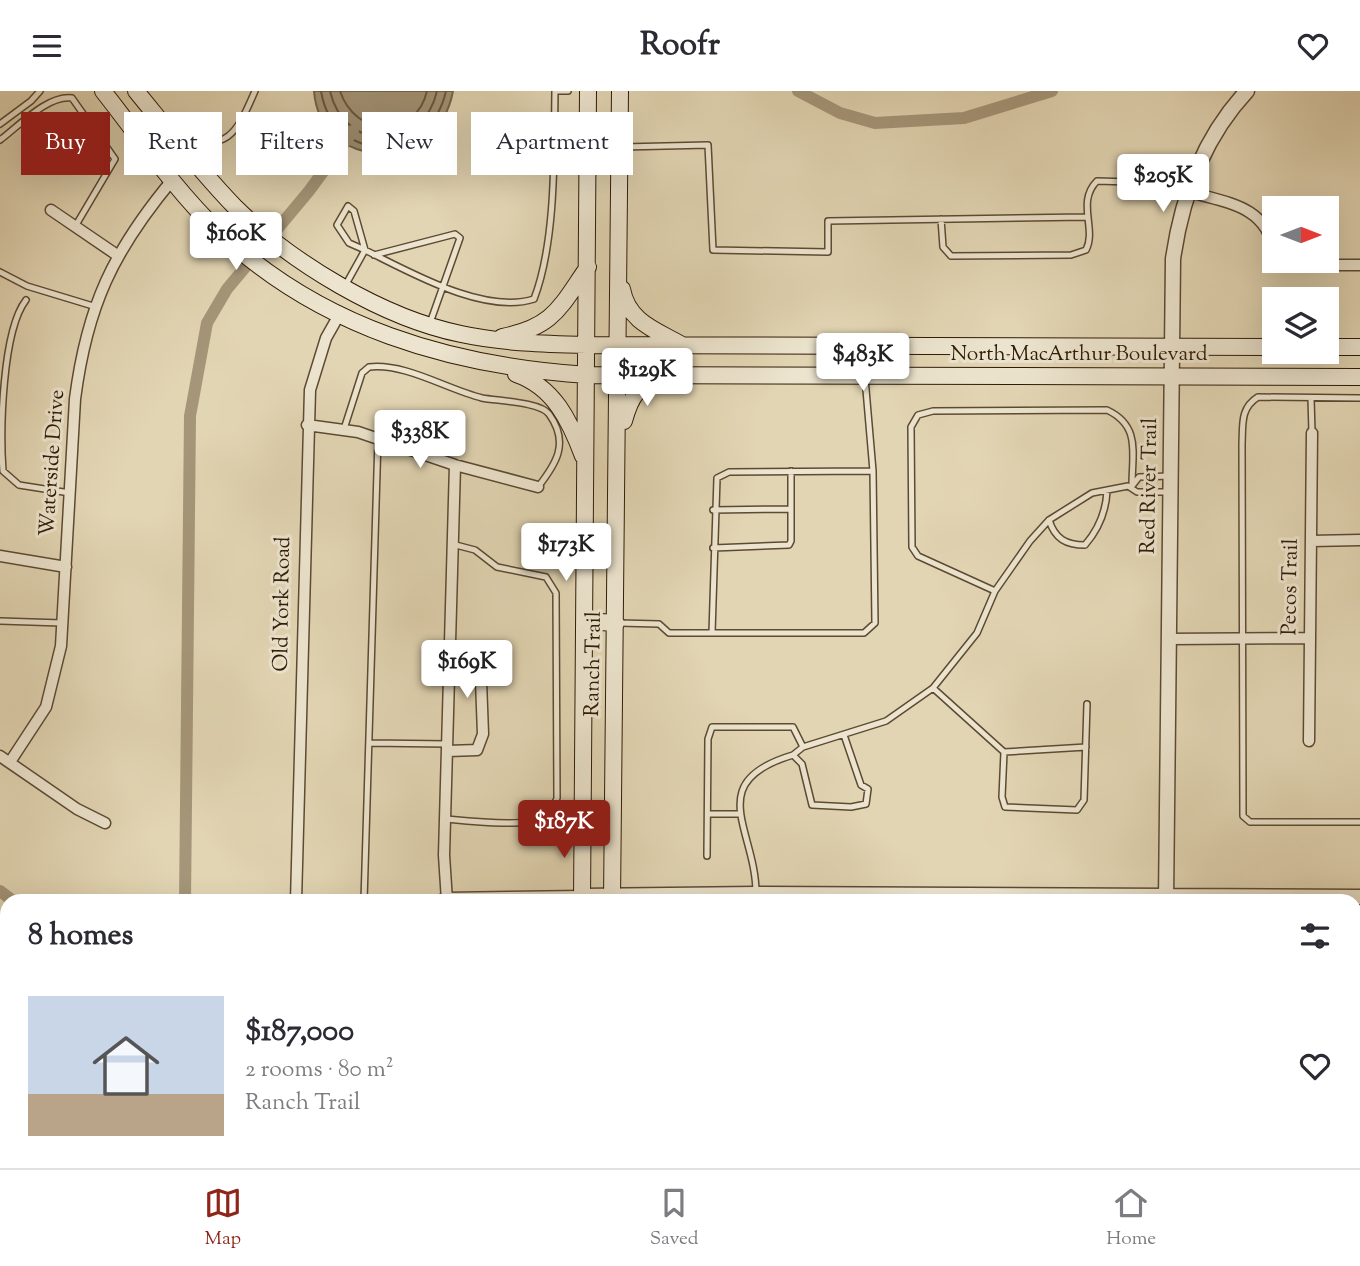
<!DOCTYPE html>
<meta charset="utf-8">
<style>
body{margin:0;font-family:"Sorts Mill Goudy",serif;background:#f2f2f3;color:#2b2b33;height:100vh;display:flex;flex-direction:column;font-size:26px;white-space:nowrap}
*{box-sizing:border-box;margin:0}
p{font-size:23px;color:#7c7c81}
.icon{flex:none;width:38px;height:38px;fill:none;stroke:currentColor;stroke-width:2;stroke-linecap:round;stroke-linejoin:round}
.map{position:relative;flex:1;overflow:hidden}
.sheet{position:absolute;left:0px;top:803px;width:1362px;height:275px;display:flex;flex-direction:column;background:#fff;border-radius:21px 21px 0 0;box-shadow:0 7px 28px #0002}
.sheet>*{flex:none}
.banner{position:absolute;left:21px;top:21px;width:700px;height:63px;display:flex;gap:14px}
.needle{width:46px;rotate:90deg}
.tools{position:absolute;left:1262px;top:105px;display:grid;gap:14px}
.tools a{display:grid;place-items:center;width:77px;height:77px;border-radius:0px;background:#fff;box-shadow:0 7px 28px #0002;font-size:35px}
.price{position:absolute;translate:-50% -60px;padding:0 16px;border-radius:7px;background:#fff;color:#222;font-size:23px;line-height:46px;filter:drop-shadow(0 2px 4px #0008)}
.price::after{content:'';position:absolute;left:50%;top:42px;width:21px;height:16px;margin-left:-10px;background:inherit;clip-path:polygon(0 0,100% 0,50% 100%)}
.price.current{background:#8f2418;color:#fff}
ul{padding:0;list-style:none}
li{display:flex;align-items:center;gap:21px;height:175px;padding:0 28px}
li span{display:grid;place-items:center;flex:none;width:196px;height:140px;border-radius:0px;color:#555}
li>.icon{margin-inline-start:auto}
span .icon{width:84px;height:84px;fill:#fffc;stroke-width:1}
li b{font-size:30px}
h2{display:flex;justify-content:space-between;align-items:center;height:84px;padding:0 28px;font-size:30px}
.chip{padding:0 24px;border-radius:0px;background:#fff;box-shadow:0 7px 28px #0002;font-size:24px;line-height:63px}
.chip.current{background:#8f2418;color:#fff}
header{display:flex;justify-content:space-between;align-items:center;height:91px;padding:0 28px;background:#fff;font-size:32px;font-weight:800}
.tab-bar{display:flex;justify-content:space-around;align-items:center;height:98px;border-top:2px solid #e1e1e2;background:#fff;font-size:19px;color:#7c7c81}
.tab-bar a{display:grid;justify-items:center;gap:4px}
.tab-bar .current{color:#8f2418}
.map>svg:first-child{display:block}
.green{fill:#c4b596;stroke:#7a684f;stroke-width:2}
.water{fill:#a59679;stroke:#76654c;stroke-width:2}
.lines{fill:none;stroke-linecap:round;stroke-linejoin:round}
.shore{stroke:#6a5840;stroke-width:2}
.canal{stroke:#a59679;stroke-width:12}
.service-casing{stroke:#5c4a33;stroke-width:8}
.minor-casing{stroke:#5c4a33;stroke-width:13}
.tertiary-casing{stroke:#5c4a33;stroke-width:17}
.secondary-casing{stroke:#2f1b08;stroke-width:18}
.service{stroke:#ece4ce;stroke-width:5}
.minor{stroke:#ece4ce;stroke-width:10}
.tertiary{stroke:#ece4ce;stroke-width:14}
.secondary{stroke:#ece4ce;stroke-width:16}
.labels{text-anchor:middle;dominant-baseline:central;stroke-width:6;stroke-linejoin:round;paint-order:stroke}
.street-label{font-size:21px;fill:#2f1b08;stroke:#ece4ce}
</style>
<header><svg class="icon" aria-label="menu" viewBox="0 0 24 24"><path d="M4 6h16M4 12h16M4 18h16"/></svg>Roofr<svg class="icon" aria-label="heart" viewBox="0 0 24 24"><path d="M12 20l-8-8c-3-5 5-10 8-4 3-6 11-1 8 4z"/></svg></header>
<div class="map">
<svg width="1360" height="1077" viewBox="0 0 1360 1077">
<rect width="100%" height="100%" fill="#e2d5b3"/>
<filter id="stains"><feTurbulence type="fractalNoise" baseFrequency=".00286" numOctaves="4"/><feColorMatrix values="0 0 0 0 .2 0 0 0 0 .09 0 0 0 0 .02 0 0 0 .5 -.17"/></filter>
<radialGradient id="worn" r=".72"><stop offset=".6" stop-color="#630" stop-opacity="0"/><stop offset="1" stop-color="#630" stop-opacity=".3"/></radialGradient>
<path class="green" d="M 1355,1013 L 1360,1015 L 1356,1026 L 1360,1028 L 1360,1077 L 1181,1077 L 1181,1071 L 1354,1071 Z"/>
<path class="water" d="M 314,0 L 453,0 C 437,86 320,80 314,0 Z"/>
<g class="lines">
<path class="shore" d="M 321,0 C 333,74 429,75 446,0
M 330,0 C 344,62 423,62 437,0
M 340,0 C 355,46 415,50 427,0"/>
<path class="canal" d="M 798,0 L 840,22 L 875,32 L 964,27 L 1052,0
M 0,800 L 13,810
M 185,810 L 190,325 L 207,232 L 227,198 L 309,100 L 353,40
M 102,1077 L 105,1071"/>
<g class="service-casing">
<path id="service" d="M 0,33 L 31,10 L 40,0
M 177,43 C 227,63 236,44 255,0
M 0,49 C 19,35 47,4 72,7 L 115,68 L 76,134
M 623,56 L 708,54 L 713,159 L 828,161 L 828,130 L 1086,126
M 554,76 L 585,77
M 348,115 L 354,120 L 365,159 L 349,152 L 337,134 Z
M 941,128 L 943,156 L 951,165 L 1071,164 L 1086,159 C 1097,138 1076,111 1097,90 L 1163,92 L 1187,100
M 374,164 L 455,143 L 460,147 L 430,232
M 0,181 L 27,195 L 93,215
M 345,195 L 365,159 C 410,181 484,224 534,208 C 556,151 554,63 555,0 L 568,0
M 26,209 C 2,240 0,341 3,380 L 19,394 L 70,402
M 1311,307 L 1312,342
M 1360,307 L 1258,306 C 1240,317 1243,334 1242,353 L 1243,725 L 1250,731 L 1360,731
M 344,338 L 362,282 L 369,276 C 406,272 446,298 482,307 C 498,310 540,311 549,323 C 570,352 556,373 538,396
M 1132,395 L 1139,386 L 1170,385
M 713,419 L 791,418
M 1049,429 C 1055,448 1066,454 1085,454 C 1098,439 1106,420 1107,400
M 713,457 L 789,454 L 791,450 L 791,380
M 995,500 L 918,465 L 912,456 L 911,336 L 918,324 L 933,320 L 1107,319 C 1141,335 1132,362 1132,395
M 0,530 L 62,532
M 619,532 L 659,533 L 669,542 L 864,542 L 875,532 L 873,380 L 865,287
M 712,542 L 717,387 L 729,381 L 873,380
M 933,597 L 1004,661 L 1002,706 L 1005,716 L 1077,719 L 1084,709 L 1087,613
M 370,652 L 447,653
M 1004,661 L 1086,656
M 793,664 L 803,656 L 886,630 L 933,597 L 977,542 L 995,500 L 1030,450 L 1049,429 L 1092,402 L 1128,395 L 1137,401 L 1168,401
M 709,723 L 739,723
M 447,728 C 468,730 530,737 546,726 C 553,721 554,714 557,707 L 556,502 L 546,486 L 497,476 L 475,459 L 452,453
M 707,765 L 708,648 L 712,636 L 793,636 L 803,656
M 756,802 C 756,739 702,691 793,664 L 802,673 L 812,714 L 851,716 L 866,713 L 868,698 L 861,694 L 844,644
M 364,810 L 378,348
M 1354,880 L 1360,881
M 1354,1033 L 1360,1035
M 308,1077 L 311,1071
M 1336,1077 L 1338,1071"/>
</g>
<g class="minor-casing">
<path id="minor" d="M 1187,100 C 1225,112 1265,113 1274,159
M 51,119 L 117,164
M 1284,170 L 1291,174 L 1360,174
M 307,334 L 358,341 L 455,374 L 538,396
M 1311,450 L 1360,449
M 0,465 L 66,476
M 1169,548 L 1309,547
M 448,558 L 473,558 L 480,563 L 483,643 L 477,659 L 448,660
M 1309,650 L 1312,342
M 0,665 L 77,718 L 105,732
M 10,671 L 46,616 L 61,555 L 75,308 C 87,215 113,160 173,88
M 296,810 L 310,299 L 326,247 L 339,224
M 438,810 L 446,807 L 582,805
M 447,810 L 444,764 L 455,374
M 0,931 L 7,936
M 0,1020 L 7,1006
M 230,1077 L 233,1071
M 483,1077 L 483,1071"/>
</g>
<g class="tertiary-casing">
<path id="tertiary" d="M 582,805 L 756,803 L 1360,806
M 1166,810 L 1173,168 C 1182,105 1203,47 1247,0
M 1166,1071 L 1166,1077"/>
</g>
<g class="secondary-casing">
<path id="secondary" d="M 103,0 C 140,47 175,99 218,140 C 320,237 451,275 588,284 L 1360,286
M 136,0 C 168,39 200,80 236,117 C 292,172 383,227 461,243 C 503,252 545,253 587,254 L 1274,256
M 622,198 C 628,231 656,239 682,254
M 502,246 C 554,236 560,216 588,176
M 1326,256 L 1360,256
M 516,283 C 554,296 570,330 583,365
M 624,330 C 631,304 638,294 665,286
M 584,530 L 616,532
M 582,810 L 588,0
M 612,810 L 620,0
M 580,1077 L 580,1071
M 610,1077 L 610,1071"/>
</g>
<use href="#service" class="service"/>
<use href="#minor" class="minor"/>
<use href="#tertiary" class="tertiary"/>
<use href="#secondary" class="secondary"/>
</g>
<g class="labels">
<g class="street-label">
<text x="1079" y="264">North MacArthur Boulevard</text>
<text transform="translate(53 372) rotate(-86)">Waterside Drive</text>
<text transform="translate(1150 395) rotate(-89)">Red River Trail</text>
<text transform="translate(1291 496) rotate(-89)">Pecos Trail</text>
<text transform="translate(283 513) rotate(-89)">Old York Road</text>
<text transform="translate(594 573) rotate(-89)">Ranch Trail</text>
</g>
</g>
<rect width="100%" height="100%" filter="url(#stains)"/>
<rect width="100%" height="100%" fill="url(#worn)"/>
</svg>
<div class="tools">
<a><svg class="needle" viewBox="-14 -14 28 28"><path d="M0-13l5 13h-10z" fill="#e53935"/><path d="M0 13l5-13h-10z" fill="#7c7c81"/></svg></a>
<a><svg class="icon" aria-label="layers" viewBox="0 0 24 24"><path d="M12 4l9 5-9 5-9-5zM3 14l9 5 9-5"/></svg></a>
</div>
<b class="price" style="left:1163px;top:123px">$205K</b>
<b class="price" style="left:236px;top:181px">$160K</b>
<b class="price" style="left:863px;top:302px">$483K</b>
<b class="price" style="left:647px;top:317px">$129K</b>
<b class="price" style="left:420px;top:379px">$338K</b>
<b class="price" style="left:566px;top:492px">$173K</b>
<b class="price" style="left:467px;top:609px">$169K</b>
<b class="price current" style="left:564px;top:769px">$187K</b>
<div class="banner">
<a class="chip current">Buy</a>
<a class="chip">Rent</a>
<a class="chip">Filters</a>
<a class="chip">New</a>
<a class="chip">Apartment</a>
</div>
<section class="sheet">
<h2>8 homes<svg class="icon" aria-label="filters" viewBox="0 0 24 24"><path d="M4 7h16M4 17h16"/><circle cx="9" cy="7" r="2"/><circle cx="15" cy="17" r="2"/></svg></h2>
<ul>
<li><span style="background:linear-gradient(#c9d6e8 70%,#b9a48a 0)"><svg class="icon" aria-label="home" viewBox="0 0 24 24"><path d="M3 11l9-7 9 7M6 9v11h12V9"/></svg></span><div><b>$187,000</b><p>2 rooms · 80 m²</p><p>Ranch Trail</p></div><svg class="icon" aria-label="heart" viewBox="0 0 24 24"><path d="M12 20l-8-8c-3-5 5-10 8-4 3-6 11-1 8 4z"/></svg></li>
</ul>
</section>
</div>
<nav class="tab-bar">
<a class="current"><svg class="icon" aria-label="map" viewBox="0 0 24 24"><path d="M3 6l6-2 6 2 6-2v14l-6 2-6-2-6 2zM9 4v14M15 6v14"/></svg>Map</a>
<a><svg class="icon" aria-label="saved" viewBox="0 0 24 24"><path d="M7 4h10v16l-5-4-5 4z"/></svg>Saved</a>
<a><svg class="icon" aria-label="home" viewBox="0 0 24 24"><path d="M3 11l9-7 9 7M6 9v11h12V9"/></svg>Home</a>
</nav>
